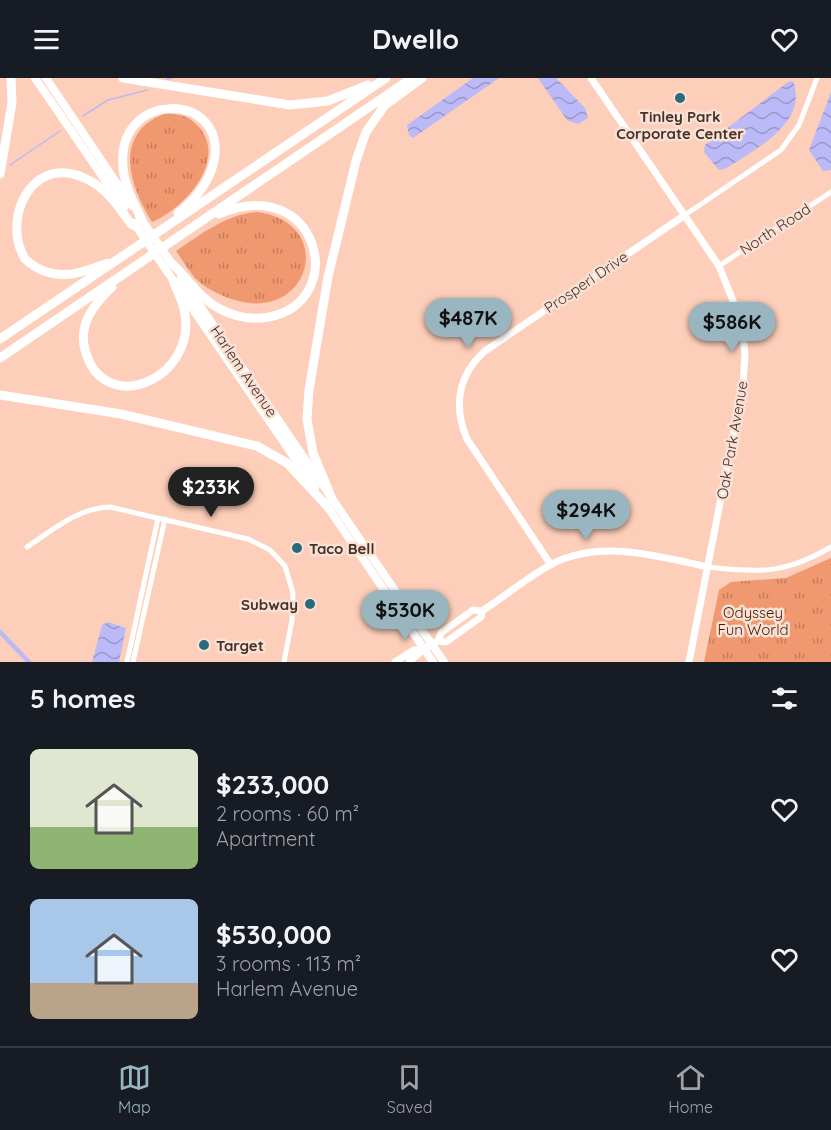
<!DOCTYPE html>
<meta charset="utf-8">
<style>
body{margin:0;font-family:Quicksand,sans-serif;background:#242831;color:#f1f3f6;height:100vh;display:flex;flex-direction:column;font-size:22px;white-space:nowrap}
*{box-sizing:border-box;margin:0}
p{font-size:20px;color:#9ea1a6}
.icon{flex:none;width:33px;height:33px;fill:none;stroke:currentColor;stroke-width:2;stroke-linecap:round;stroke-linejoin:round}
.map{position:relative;height:584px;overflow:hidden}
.details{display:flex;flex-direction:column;background:#171b24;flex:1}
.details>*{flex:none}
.price{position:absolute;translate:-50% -51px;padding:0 14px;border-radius:21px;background:#98b5c0;color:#111;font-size:20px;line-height:39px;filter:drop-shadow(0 2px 3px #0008)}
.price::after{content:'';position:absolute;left:50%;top:36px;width:18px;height:14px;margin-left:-9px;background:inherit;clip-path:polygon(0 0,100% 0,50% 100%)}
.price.active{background:#222;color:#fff}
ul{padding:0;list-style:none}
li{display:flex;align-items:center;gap:18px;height:150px;padding:0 30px}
li span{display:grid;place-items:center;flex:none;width:168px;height:120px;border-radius:9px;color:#555}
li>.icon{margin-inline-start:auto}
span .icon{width:72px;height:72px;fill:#fffc;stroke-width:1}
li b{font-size:26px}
h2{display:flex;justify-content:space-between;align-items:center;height:72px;padding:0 30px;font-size:26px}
header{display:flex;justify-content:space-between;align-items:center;height:78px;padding:0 30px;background:#171b24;font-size:27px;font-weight:700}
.dock{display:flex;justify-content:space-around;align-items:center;height:84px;border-top:2px solid #363941;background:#171b24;font-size:16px;color:#9ea1a6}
.dock a{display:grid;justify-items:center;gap:3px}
.dock .active{color:#98b5c0}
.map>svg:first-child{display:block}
.grass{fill:url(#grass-tufts)}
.water{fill:url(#water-waves)}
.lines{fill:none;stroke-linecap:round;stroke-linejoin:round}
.stream{stroke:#bbb9f7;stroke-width:1.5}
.canal{stroke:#bbb9f7;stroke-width:4.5}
.street{stroke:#fff;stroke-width:5}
.secondary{stroke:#fff;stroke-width:7}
.primary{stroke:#fff;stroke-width:8}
.highway{stroke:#fff;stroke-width:9}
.poi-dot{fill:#2b697f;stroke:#f9e1d6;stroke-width:2}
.labels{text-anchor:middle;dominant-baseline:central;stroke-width:5;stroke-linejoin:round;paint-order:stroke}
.poi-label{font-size:15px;font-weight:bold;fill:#473026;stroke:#f9e1d6;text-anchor:start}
.street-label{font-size:15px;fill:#473026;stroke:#f9e1d6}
.park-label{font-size:15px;fill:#451c07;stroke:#f9e1d6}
</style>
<header><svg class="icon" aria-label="menu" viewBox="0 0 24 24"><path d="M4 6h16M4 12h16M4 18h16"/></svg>Dwello<svg class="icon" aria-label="heart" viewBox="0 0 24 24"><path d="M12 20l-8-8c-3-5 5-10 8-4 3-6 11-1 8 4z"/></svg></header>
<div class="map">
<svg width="831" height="584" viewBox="0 0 831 584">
<defs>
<pattern id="grass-tufts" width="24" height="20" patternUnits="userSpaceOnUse" patternTransform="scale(1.5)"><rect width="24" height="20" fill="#f09870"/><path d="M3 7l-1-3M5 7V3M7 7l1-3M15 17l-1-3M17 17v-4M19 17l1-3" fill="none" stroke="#c47c5c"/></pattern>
<pattern id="water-waves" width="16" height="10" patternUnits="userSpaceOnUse" patternTransform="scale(1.5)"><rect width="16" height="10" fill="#bbb9f7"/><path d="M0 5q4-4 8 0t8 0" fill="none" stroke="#9a97c8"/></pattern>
</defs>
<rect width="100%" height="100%" fill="#fdceb9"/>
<path class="grass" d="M 164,36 C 177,35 189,38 198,48 C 229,82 184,131 152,144 C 130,109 112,56 164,36 Z
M 257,134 C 337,144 311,245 235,222 C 224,219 207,211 198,203 C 190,195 183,183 176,173 C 202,156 225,137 257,134 Z
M 831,480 L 831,584 L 704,584 L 719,512 L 731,504 L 786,500 Z"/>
<path class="water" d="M 473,0 L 499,0 L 413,60 L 409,57 L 407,47 Z
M 538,0 L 556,0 L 585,30 L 588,40 L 578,46 L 567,42 Z
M 793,3 C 809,45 755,71 727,90 L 719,92 L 704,74 L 705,67 L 788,4 Z
M 831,14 L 831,92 L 823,93 L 809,72 Z
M 108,544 L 126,550 L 119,584 L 92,584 L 102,547 Z"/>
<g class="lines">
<path class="stream" d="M 167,1 L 172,0
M 83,38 L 108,22 L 147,12
M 10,87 L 60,53"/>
<path class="canal" d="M 0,554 L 29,584"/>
<path class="street" d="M 685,137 L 781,72 L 799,47 L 817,0
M 719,188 L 831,114
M 27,469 C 54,451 78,430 110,429 L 248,461 L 270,472 L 285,488 L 293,515 L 292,542 L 284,584
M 708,489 C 759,495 785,496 831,469
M 127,584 L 158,440
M 133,584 L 165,441"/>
<path class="secondary" d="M 591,0 L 719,188 L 741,243 L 745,276 L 743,307 L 689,584
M 551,487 L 467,361 C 453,328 458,297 485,273 L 685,137
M 438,563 L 441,555 L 473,532 L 482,533
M 395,584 L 414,572 L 424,571
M 409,584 L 424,571 L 438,563 L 446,564 L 481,539 L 482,533 C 505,518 528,499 552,486 C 601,461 658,478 708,489"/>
<path class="primary" d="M 35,0 L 124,130
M 46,0 L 132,128
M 139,138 L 173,187
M 134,145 L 315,410
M 181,200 L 444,584
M 325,425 L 433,584"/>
<path class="highway" d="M 123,0 L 290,27 L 328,23 L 368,7
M 0,96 L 12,25 L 11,0
M 142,142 C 134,125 125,109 123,90 C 115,11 228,13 214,83 C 209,105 196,121 178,135
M 170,184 C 188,199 198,220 220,231 C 235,239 253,242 269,239 C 350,223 319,94 219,136
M 108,185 C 96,189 84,194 72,196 C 55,198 38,193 25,181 C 0,139 35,68 94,105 C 110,115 120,131 131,146 L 137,149
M 112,209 C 94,226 78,246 85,272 C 104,342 200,300 184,231 C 182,222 177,213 174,205
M 0,261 L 386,0
M 0,280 L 412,0
M 0,317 L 121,336 L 257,368 L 287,385 L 328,429
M 332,421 L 313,375 L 307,341 L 309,312 L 328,199 L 356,83 L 366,54 L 385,27 L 422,0"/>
</g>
<g class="poi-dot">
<circle cx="680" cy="20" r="6"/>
<circle cx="297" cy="470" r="6"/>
<circle cx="310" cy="526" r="6"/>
<circle cx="204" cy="567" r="6"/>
</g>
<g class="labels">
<g class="poi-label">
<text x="680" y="38" text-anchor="middle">Tinley Park<tspan x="680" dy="17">Corporate Center</tspan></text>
<text x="309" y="470">Taco Bell</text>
<text x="298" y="526" text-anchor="end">Subway</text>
<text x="216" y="567">Target</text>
</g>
<g class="street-label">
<text transform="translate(775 151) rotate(-33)">North Road</text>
<text transform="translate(586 204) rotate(-34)">Prosperi Drive</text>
<text transform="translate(244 293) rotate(56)">Harlem Avenue</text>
<text transform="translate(732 362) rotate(-80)">Oak Park Avenue</text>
</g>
<g class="park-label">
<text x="753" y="534">Odyssey<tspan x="753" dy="17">Fun World</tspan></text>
</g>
</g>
</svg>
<b class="price" style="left:468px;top:271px">$487K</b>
<b class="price" style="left:732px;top:275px">$586K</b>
<b class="price active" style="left:211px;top:440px">$233K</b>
<b class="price" style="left:586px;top:463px">$294K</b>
<b class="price" style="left:405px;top:563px">$530K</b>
</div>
<section class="details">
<h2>5 homes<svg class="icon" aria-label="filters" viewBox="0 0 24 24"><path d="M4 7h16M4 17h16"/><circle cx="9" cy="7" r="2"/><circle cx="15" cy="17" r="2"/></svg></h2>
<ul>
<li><span style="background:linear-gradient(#dfe7d0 65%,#8fb573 0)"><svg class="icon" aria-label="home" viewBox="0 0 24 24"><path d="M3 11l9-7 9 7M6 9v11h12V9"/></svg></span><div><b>$233,000</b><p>2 rooms · 60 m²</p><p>Apartment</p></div><svg class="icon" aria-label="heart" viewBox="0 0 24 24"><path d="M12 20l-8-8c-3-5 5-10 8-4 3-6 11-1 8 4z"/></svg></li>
<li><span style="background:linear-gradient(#a9c7e8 70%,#b9a48a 0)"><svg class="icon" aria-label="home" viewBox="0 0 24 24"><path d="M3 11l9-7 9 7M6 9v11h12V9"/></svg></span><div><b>$530,000</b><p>3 rooms · 113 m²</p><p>Harlem Avenue</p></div><svg class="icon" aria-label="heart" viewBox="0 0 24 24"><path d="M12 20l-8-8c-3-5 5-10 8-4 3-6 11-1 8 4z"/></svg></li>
</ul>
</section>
<nav class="dock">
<a class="active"><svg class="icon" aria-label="map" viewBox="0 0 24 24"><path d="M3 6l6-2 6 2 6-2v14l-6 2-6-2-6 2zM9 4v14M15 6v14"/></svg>Map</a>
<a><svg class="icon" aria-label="saved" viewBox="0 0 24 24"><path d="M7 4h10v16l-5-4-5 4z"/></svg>Saved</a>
<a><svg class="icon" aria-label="home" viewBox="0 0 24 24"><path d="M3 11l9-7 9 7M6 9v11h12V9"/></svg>Home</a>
</nav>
